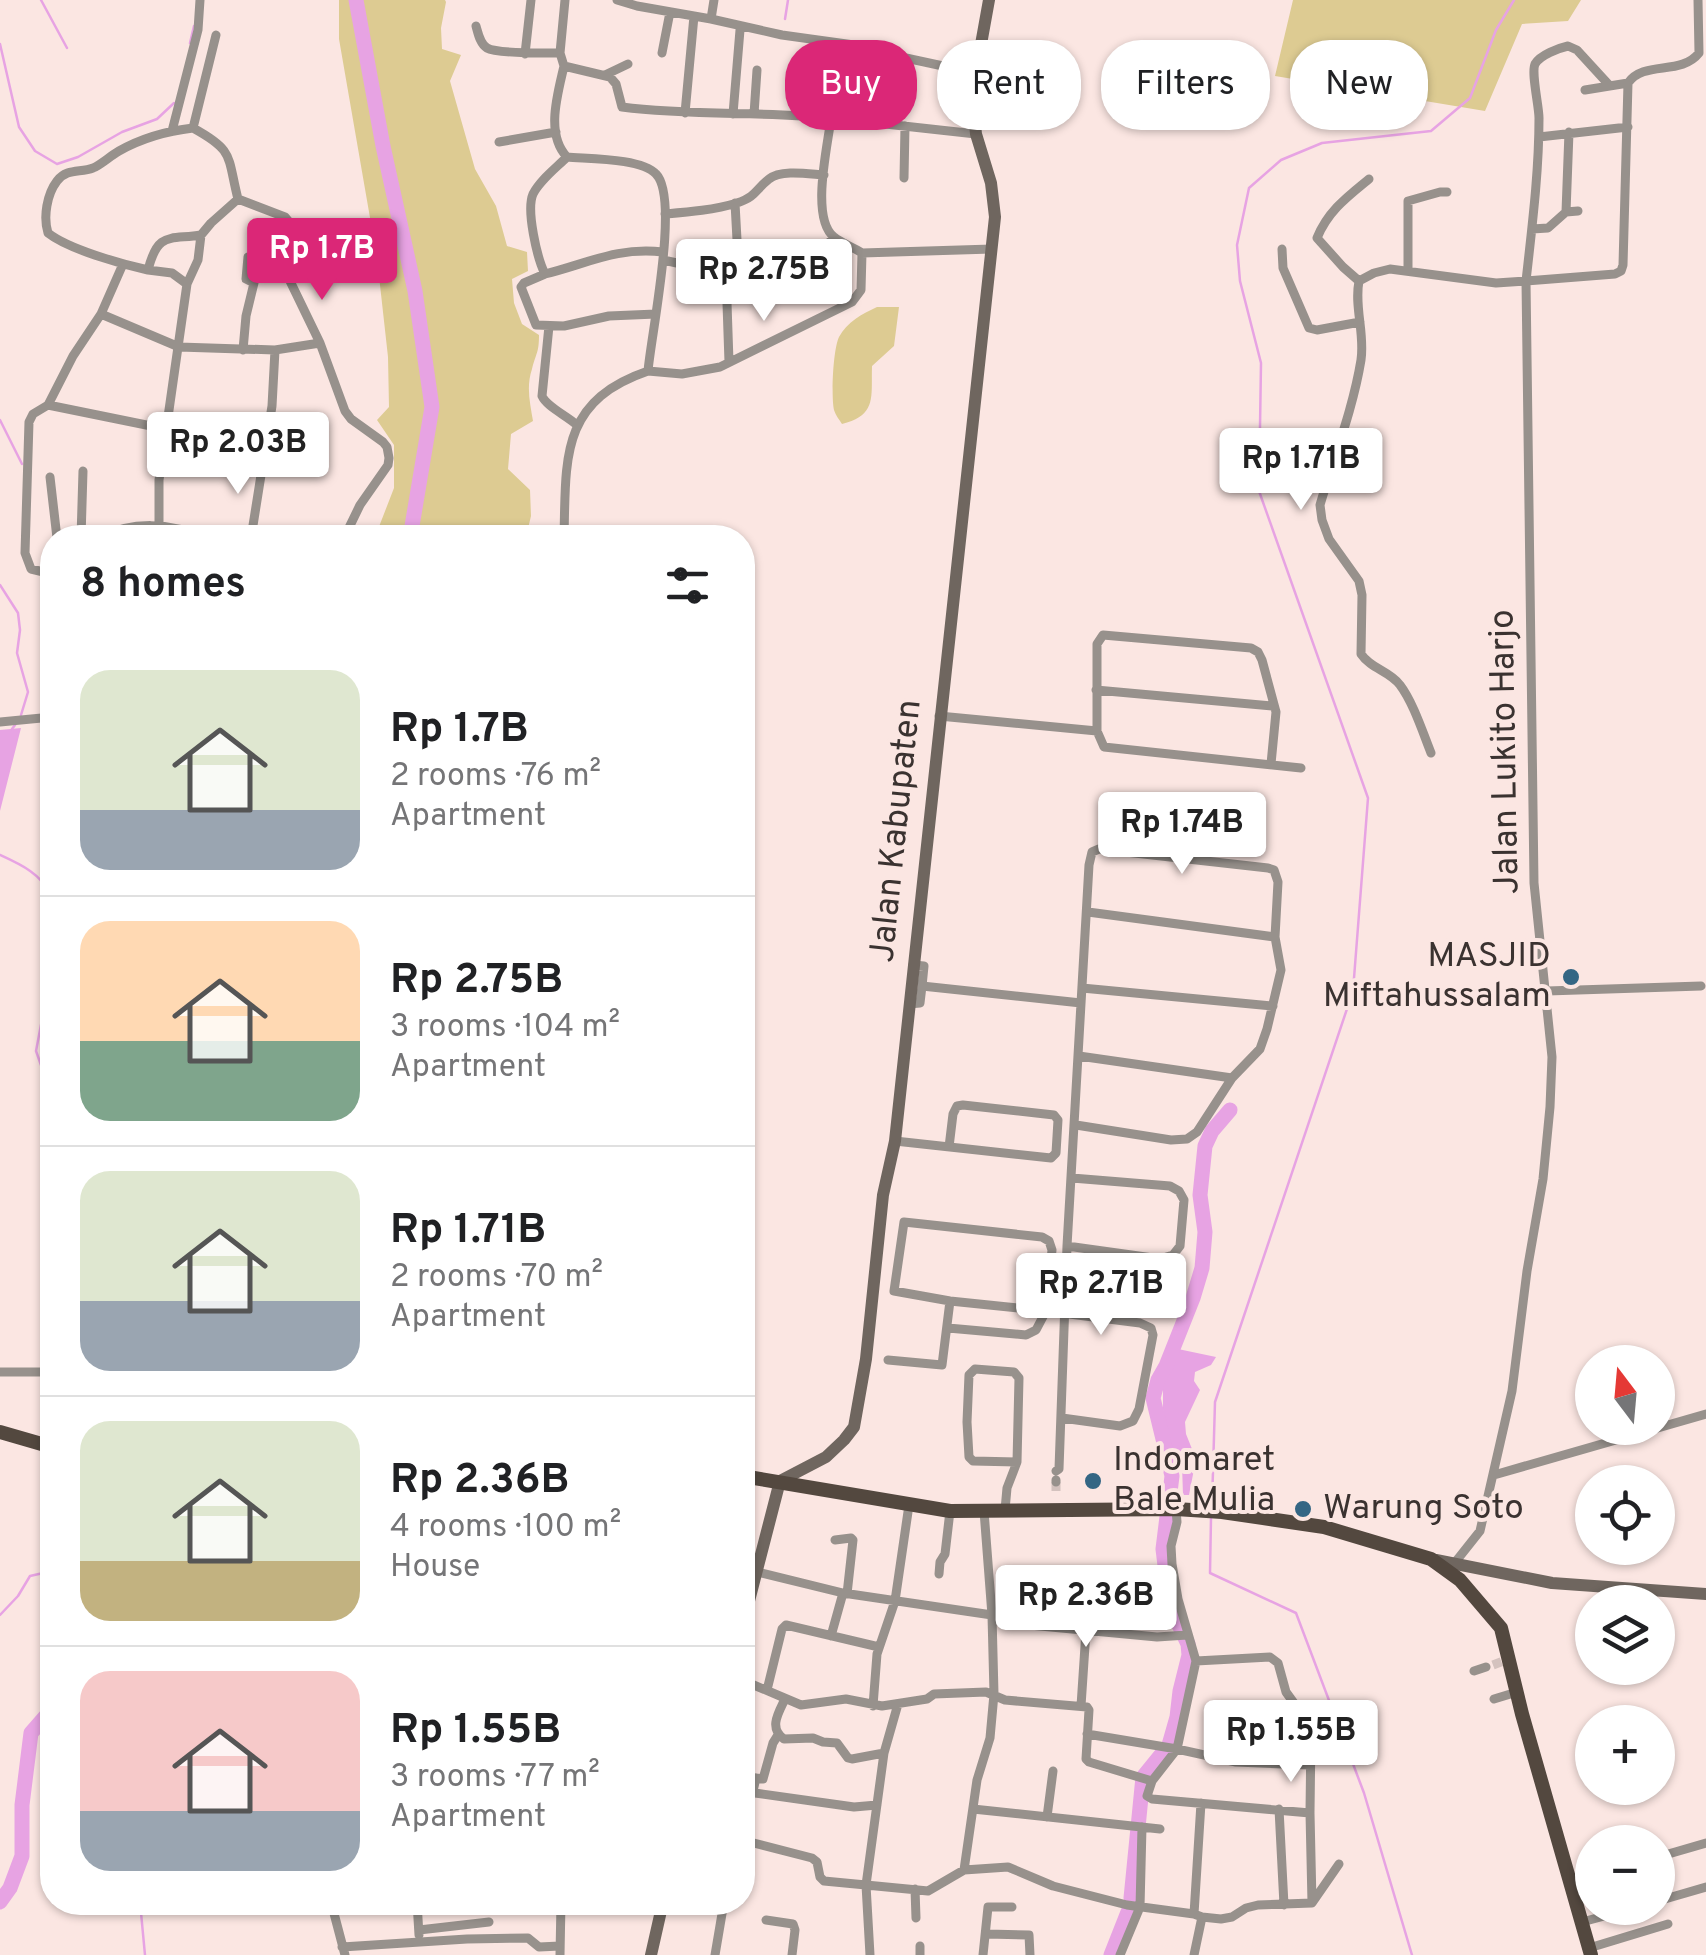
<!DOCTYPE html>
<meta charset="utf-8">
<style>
body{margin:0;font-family:Overpass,sans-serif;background:#f2f2f2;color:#202124;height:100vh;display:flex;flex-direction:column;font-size:38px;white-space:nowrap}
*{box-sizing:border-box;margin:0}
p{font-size:32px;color:#757577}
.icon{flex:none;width:55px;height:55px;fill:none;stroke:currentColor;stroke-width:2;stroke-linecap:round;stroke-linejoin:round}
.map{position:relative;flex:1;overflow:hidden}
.sheet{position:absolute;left:40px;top:525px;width:715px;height:1390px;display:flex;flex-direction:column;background:#fff;border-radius:40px;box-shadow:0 2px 8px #0004}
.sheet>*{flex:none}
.top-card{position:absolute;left:785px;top:40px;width:770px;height:90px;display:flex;gap:20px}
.needle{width:65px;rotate:344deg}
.fabs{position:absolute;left:1575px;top:1345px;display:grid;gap:20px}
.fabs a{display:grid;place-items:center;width:100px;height:100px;border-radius:50%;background:#fff;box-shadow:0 2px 8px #0004;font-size:50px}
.price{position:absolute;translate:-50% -85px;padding:0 22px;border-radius:10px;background:#fff;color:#222;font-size:32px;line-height:65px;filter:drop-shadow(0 2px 5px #0008)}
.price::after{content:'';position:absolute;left:50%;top:60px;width:30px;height:22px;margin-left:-15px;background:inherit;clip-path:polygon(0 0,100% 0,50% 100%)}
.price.selected{background:#db2777;color:#fff}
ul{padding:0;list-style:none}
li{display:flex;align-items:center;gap:30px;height:250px;padding:0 40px}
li+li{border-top:2px solid #e0e0e0}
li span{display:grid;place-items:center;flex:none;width:280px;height:200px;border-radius:30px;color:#555}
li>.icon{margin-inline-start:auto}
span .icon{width:120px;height:120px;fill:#fffc;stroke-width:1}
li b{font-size:42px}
h2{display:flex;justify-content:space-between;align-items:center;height:120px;padding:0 40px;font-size:42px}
.chip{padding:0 35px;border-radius:40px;background:#fff;box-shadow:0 2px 8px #0004;font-size:35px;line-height:90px}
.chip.selected{background:#db2777;color:#fff}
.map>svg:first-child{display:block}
.green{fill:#ddcb92}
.water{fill:#e7a3e3}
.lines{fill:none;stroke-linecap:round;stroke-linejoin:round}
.stream{stroke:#e7a3e3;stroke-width:2.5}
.river{stroke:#e7a3e3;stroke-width:15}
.street-tunnel{stroke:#d4c2be;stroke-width:9;stroke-dasharray:9 4.5;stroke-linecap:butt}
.street{stroke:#97918c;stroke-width:9}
.secondary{stroke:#6f665f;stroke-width:12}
.primary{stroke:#53483f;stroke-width:14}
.poi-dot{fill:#346684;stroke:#fbe6e2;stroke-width:4}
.labels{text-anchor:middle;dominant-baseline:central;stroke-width:8;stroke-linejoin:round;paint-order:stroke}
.street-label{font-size:35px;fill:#3a3230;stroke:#fbe6e2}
.poi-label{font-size:35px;fill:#3a3230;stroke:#fbe6e2;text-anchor:start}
</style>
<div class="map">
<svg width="1706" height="1955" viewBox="0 0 1706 1955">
<rect width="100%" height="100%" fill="#fbe6e2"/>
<path class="green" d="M 339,0 L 445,0 L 446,2 L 441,28 L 442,49 L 461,55 L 450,81 L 475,169 L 496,206 L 507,246 L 527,252 L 528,271 L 512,279 L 514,303 L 522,324 L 539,335 C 539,353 536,353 532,369 C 526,387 530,403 533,421 L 511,434 L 508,469 L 530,490 L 531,516 L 526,537 L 375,537 L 394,488 L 394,445 L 377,420 L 389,407 L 388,357 L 377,258 L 339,39 Z
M 1293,0 L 1581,0 L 1568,21 L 1522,24 L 1485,111 L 1275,76 Z
M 877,307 L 899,307 L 894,346 L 872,366 C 871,398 877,415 842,424 C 839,419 836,416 834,410 C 831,396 833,350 839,337 C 847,322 862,314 877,307 Z"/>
<path class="water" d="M 21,728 L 0,811 L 0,730 Z
M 1178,1349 L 1216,1357 L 1211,1365 L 1195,1372 L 1194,1381 L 1200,1390 L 1185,1422 L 1186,1434 L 1196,1459 L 1189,1495 L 1183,1495 L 1182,1465 L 1171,1448 L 1163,1410 L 1163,1381 Z"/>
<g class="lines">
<path class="stream" d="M 41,0 L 67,48
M 785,19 L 788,0
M 190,43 L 194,26
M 0,44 L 19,127 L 35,151 L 57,164 L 78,157 L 122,132 L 157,119 L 174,103
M 0,420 L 22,464
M 0,585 L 18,613 L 20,630 L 17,653 L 28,692 L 21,715
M 12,729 L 15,725
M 0,855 C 22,865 41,874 52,896
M 52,967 L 36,1051 L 52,1096
M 1212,1505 L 1215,1402 L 1353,991 L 1368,798 L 1259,491 L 1261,363 L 1240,281 L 1237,245 L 1249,188 L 1281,160 L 1322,143 L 1431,131 L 1470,98 L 1496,30 L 1514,0
M 1211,1518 L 1210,1573 L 1296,1613 L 1364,1793 L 1412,1955
M 0,1615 L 18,1596 L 30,1576 L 52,1571
M 140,1902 L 145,1955"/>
<path class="river" d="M 356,0 L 383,146 L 415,291 L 432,407 L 410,538
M 1131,1898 L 1143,1777 L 1169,1745 L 1177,1717 L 1180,1691 L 1189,1655 L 1188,1644 L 1170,1606 L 1163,1549 L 1172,1476 L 1153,1398 L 1158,1380 L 1166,1366 L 1193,1298 L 1202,1268 L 1205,1232 L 1200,1195 L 1205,1146 L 1212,1131 L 1230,1110
M 0,1902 L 10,1888 L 22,1856 L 22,1805 L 31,1733 L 52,1709
M 1111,1955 L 1128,1912"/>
<path class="street-tunnel" d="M 1056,1482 L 1056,1494
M 1493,1665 L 1506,1660"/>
<path class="street" d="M 565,0 L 560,53 L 564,66 L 610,77 L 616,84 L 622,107 C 692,116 761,111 831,118
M 617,0 L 637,6 L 711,19 L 782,35 L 861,46 L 878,52 L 943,66 L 947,70 L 973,104
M 1698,0 L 1699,53
M 711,19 L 714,0
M 476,26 C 478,33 480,44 487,48 C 497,54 546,53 560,53
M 662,53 L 670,12
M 525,54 L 531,0
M 976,72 L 1061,81
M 605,75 L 628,64
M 1585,90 L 1628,83
M 685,113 L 694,16
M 733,114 L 740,30
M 754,114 L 757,70
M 799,115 L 802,54
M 193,128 L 216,35
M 172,131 L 198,30 L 200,0
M 1539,137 L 1628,127
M 499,142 L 556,132
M 567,157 C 556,168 540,180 533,194 C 526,210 537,258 545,274 C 589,263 616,247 663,252
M 904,178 L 905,126
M 238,199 L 211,223 L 201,235 C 169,240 158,231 148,270 C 121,264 68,249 48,233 C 43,217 47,194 57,181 C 67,168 80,173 93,168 C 102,164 110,156 119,151 C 142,138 167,131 193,128 C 235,151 227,156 238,199 L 285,217 L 290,223 L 290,281 L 320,343 L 345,411 L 351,419 L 383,442 L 387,447 L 389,458 L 388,465 L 360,505 L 344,538
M 735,203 L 738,258 L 742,265
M 1566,212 L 1569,132
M 665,214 C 689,212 714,210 737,203 C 757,196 755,190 769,179 C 781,169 809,174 824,175
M 1532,229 L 1548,228 L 1566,212 L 1578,211
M 1282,249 L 1283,268 L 1309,328 L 1317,330 L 1360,322
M 862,253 C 853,247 841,243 834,237 C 810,218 828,145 831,118 L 976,134
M 862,253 L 992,249
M 663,260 L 728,274 C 741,271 738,265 748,260 C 780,245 805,273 834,237
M 148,270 L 172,273 L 187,284
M 1408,270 L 1408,201 L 1440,192 L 1447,192
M 545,274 L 524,283 L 521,287 L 536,325 L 564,326 L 609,316 L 656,314
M 726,274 L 729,362
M 1359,281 L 1343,267 L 1317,238 C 1328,211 1347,197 1369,179
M 101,314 L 179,347 L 275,350 L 320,343
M 549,326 L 542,396 C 547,407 566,415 577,425
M 243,350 L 246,316 L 254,283 L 246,279 L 248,257
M 648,371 L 682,374 L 720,367 L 852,302 L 861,290 L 862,253
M 48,405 L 166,429 L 175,435 L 215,443 L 263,463
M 50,477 L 57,538
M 159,524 L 159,480 L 187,284 L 198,260 L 201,235
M 81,538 L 83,471
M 98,538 C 132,521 170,522 204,538
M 251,538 L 272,406 L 275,350
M 564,538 C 566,458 560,401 648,371 C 651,335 680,198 656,174 C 641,158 589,159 567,157 C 545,134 558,93 564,66
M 52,574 L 31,569 L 25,553 L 29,422 L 33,414 L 48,405 L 73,356 L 101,314 L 123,264
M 1096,690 L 1273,706
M 939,716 L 1097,731 L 1104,747 L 1301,768
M 0,722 L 52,717
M 1097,731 L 1097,644 L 1103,635 L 1251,648 L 1258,652 L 1262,660 L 1276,712 L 1271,764
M 1431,753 C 1423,733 1413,702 1400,685 C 1390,671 1371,669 1361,654 L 1362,595 L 1359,581 L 1329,539 L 1322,520 L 1320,505 C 1334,457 1353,409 1361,360 C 1365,333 1354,307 1359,281 L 1374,273 L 1390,269 L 1496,283 L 1526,281 C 1532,227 1539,172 1539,118 C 1539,106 1531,73 1535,64 C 1540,55 1559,48 1568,46 L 1577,50 L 1610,86
M 1088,912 L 1275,937
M 913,965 L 924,966 L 922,986
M 1082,988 L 1273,1006
M 1547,991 L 1701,986
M 909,1004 L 920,1003 L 922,986 L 1081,1003
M 1079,1056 L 1232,1078
M 895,1141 L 1051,1158 L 1056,1153 L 1058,1120 L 1054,1115 L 963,1105 L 957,1106 L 953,1114 L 949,1147
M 904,1222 L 1042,1237 L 1049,1241 L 1052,1250 L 1046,1311 L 950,1301 L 894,1291 Z
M 1067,1246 L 1160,1259 L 1173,1255 L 1180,1246 L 1184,1200 L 1179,1191 L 1170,1186 L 1072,1178
M 948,1328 L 1026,1335 L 1036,1330 L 1046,1311 L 1140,1323 L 1151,1328 L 1153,1335 L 1139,1409 L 1133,1421 L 1120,1426 L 1062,1418
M 888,1360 L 942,1365 L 950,1301
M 0,1372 L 52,1372
M 1056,1471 L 1059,1469 L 1067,1246 L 1089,865 L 1092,852 L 1099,849 L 1268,868 L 1274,870 L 1278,882 L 1275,937 L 1281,970 L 1267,1029 L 1260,1049 L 1232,1078 L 1197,1132 L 1187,1139 L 1171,1140 L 1076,1125
M 1494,1475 L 1706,1414
M 1056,1480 L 1056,1482
M 1176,1509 L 1177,1522 L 1171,1546 L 1172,1564 L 1178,1599 L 1196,1661 L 1177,1749 L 1152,1781 L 1147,1796 L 1152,1799 L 1310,1813
M 1005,1510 L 1007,1488 L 1017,1462 L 1019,1378 L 1014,1372 L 975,1369 L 969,1375 L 967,1422 L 969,1457 L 973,1461 L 1017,1462
M 835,1540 L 851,1538 L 853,1540 L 847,1594
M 1453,1565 L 1480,1531 L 1512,1391 L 1527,1271 L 1543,1179 L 1550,1107 L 1552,1057 L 1534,883 L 1526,281 L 1615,274 L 1621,271 L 1623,265 L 1628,83 C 1644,60 1681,76 1699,53
M 757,1572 L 843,1593 L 992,1615 L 1019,1624 L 1157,1637 L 1187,1635
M 939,1574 L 940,1562 L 945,1554 L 950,1511
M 1048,1626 L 1057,1572 L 1071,1572
M 831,1636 L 843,1593
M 1196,1661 L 1270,1657 L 1278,1663 L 1286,1692 L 1309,1724 L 1311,1731 L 1310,1813 L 1312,1903
M 1474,1671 L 1486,1667
M 742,1680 L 801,1705 L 846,1699 L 882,1706 L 927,1699 L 934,1694 L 986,1692 L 1005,1700 L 1087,1707 L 1089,1710 L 1086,1759 L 1089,1762 L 1152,1781
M 767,1690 L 782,1629 L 786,1625 L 879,1647
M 785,1699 C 779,1712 768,1728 784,1739 L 813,1738 L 823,1742 L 837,1743 L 848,1758 L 852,1759 L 884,1753
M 1494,1699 L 1517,1692
M 898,1704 L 884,1753 L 866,1885 L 928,1891 L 964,1870 L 1008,1867 L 1053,1886 L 1127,1905 L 1194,1914 L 1202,1917 L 1194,1955
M 873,1706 L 877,1654 L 895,1601 L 909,1505
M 1081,1706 L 1086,1631
M 1087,1734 L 1177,1749 L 1236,1762 L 1310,1765
M 742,1776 L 763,1779 L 773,1743 L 778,1735
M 756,1778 L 753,1791 L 755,1793 L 854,1807 L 877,1805
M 973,1809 L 1160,1829
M 1279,1809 L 1284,1905
M 1047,1817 L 1053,1771
M 742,1840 L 812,1858 L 817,1862 L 820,1877 L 824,1881 L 866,1885 L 870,1955
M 1658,1857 L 1706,1843
M 964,1870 L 977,1780 L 990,1738 L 994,1694 L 992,1615 L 984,1511
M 1572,1883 L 1592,1876
M 915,1889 L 916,1918
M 1658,1901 L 1706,1887
M 331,1902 L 345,1955
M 417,1902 L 419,1935
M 1194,1914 L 1201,1803
M 1202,1917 L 1221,1919 L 1232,1917 L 1246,1908 L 1258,1905 L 1312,1903 L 1339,1864
M 766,1920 L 793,1924 L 795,1930 L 792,1955
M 1582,1922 L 1634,1908
M 419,1930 L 489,1922
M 987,1934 L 1029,1935 L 1030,1955
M 920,1946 L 920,1955
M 342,1947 L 467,1939 L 528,1938 L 539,1947 L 560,1946
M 1589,1948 L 1668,1924
M 560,1955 L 561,1902
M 715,1955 L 724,1902
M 983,1955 L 988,1907 L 1012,1907
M 1120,1955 L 1140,1907 L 1142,1827"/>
<path class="secondary" d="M 1436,1560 L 1552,1583 L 1706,1594
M 742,1628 L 780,1481 L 826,1457 L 844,1440 L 854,1427 L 866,1359 L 883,1195 L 895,1141 L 995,217 L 991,183 L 976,134 L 973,104 L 976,72 L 989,0
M 651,1955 L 663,1902"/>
<path class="primary" d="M 0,1432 L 52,1447
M 742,1476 L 950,1511 L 1176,1509 L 1222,1512 L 1324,1527 L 1431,1559 L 1460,1580 L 1501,1628 L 1522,1714 L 1591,1955"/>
</g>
<g class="poi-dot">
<circle cx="1571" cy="977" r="10"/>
<circle cx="1093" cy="1481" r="10"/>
<circle cx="1303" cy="1509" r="10"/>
</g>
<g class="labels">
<g class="street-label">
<text transform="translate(1506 752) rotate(-91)">Jalan Lukito Harjo</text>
<text transform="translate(897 831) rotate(-84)">Jalan Kabupaten</text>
</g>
<g class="poi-label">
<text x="1551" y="957" text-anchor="end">MASJID<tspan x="1551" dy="40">Miftahussalam</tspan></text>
<text x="1113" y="1461">Indomaret<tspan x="1113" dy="40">Bale Mulia</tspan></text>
<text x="1323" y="1509">Warung Soto</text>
</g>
</g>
</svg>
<div class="fabs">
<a><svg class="needle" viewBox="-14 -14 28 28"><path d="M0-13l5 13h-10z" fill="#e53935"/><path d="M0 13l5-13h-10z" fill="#757577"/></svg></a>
<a><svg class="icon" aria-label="locate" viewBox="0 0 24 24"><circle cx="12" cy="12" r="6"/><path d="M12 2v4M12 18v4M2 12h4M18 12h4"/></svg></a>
<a><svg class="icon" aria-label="layers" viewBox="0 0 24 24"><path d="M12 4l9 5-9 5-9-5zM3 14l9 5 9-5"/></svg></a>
<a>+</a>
<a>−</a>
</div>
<b class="price selected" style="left:322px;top:303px">Rp 1.7B</b>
<b class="price" style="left:764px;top:324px">Rp 2.75B</b>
<b class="price" style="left:238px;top:497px">Rp 2.03B</b>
<b class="price" style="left:1301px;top:513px">Rp 1.71B</b>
<b class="price" style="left:1182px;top:877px">Rp 1.74B</b>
<b class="price" style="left:1101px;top:1338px">Rp 2.71B</b>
<b class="price" style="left:1086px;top:1650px">Rp 2.36B</b>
<b class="price" style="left:1291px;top:1785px">Rp 1.55B</b>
<div class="top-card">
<a class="chip selected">Buy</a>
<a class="chip">Rent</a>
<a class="chip">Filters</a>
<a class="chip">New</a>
</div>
<section class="sheet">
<h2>8 homes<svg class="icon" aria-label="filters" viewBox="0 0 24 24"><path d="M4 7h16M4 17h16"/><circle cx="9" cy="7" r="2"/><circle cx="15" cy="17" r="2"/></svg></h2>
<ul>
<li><span style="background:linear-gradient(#dfe7d0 70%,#9aa5b1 0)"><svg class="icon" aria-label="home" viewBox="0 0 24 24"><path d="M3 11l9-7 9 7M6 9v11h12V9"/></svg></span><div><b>Rp 1.7B</b><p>2 rooms · 76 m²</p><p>Apartment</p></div></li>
<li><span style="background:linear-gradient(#ffd9b3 60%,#7fa58c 0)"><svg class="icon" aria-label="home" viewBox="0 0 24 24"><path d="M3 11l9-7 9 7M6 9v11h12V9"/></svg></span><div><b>Rp 2.75B</b><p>3 rooms · 104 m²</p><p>Apartment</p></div></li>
<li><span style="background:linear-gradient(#dfe7d0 65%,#9aa5b1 0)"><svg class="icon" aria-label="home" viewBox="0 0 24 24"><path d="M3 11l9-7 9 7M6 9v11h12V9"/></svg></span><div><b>Rp 1.71B</b><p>2 rooms · 70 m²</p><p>Apartment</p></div></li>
<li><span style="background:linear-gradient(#dfe7d0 70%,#c2b280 0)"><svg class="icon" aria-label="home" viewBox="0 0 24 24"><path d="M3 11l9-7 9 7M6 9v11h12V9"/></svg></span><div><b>Rp 2.36B</b><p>4 rooms · 100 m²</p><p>House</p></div></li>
<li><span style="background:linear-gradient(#f6c9c9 70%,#9aa5b1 0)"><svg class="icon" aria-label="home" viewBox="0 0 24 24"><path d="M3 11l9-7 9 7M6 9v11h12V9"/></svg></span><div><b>Rp 1.55B</b><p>3 rooms · 77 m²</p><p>Apartment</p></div></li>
</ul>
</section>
</div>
